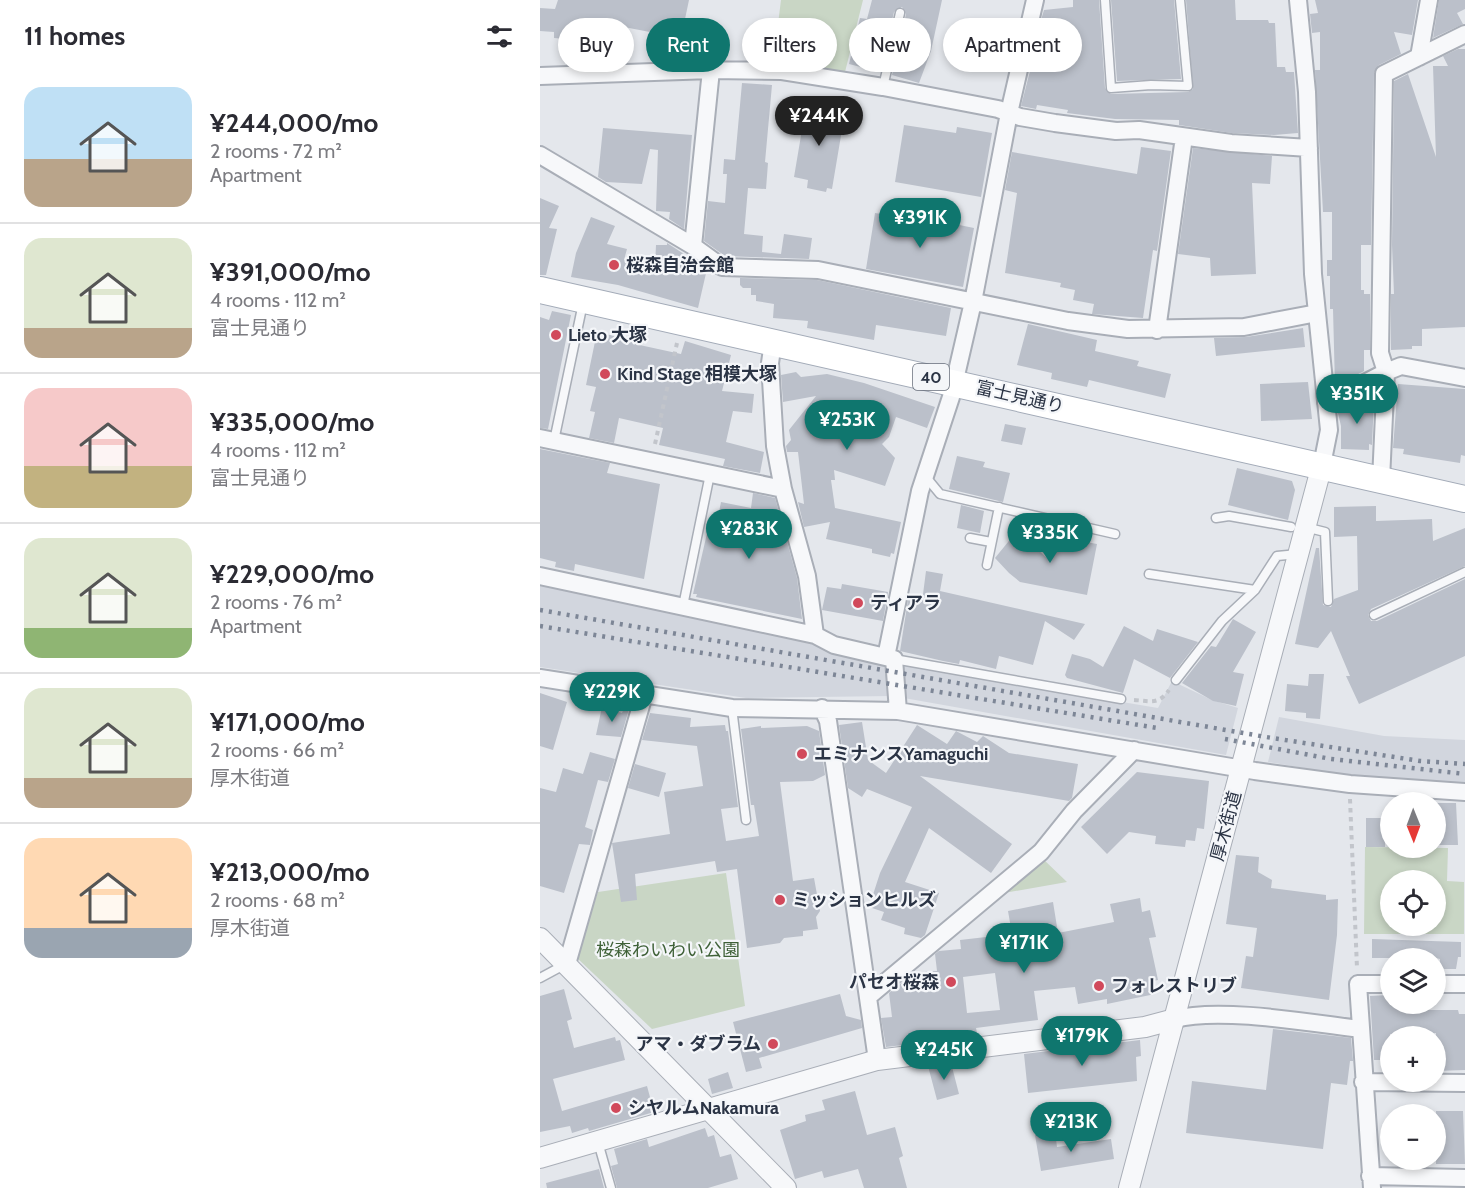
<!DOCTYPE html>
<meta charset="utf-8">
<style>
body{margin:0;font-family:Cabin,"Noto Sans JP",sans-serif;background:#f2f2f3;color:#2b2b33;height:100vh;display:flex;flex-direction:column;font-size:22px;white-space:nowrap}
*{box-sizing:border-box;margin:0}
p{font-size:20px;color:#7c7c81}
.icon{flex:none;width:33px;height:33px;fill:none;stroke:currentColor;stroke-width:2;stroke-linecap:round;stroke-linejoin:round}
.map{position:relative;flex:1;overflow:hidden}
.panel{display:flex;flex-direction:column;background:#fff;width:540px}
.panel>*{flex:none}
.guide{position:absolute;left:18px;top:18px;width:570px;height:54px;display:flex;gap:12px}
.needle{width:39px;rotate:179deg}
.buttons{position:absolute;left:840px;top:792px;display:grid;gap:12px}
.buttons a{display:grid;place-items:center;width:66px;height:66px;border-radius:50%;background:#fff;box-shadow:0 3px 9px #0003;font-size:30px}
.price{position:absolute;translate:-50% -51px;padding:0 14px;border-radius:21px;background:#0f766e;color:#fff;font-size:20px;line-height:39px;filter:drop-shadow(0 2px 3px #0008)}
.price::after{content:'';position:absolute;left:50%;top:36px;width:18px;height:14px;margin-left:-9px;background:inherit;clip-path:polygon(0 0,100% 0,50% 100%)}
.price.on{background:#222;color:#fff}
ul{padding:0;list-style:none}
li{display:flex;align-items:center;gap:18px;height:150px;padding:0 24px}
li+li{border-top:2px solid #e1e1e2}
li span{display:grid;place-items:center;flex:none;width:168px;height:120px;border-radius:18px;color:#555}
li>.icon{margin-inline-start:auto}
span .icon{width:72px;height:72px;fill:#fffc;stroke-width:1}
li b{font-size:26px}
h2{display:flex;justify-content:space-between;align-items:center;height:72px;padding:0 24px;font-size:26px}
.tag{padding:0 21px;border-radius:27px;background:#fff;box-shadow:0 3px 9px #0003;font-size:21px;line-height:54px}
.tag.on{background:#0f766e;color:#fff}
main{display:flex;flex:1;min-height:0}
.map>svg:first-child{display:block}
.built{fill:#d2d6de}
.green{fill:#c9d6c5;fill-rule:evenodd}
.building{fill:#bbc0ca;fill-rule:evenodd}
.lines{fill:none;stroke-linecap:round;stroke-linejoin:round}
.service-casing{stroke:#a9aeb7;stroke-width:11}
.minor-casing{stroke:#a9aeb7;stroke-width:20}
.tertiary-casing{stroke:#a9aeb7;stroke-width:22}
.primary-casing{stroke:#a3abb8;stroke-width:28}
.path{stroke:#c2c5cb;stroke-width:4;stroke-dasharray:4.5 4.5;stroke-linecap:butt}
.service{stroke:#f7f8fa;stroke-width:8}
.minor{stroke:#f7f8fa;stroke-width:16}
.tertiary{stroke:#f7f8fa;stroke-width:20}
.primary{stroke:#fff;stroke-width:26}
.rail{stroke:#7d8696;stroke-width:4.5;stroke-dasharray:3 6;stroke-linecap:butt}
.poi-dot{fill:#d1495b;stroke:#f4f6f9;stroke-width:2}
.labels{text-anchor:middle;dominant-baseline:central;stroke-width:4.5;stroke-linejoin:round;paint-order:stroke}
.shield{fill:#f4f6f9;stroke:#676e7b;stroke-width:1.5}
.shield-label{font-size:16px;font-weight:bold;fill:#2b3445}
.poi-label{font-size:18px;font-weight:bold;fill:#2b3445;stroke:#f4f6f9;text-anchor:start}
.street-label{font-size:18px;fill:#2b3445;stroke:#f4f6f9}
.park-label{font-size:18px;fill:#3f6138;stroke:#f4f6f9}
</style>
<main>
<section class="panel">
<h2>11 homes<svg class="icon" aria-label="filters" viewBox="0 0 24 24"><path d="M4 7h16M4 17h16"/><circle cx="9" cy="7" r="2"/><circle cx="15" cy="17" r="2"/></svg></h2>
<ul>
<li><span style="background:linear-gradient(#bfe0f5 60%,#b9a48a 0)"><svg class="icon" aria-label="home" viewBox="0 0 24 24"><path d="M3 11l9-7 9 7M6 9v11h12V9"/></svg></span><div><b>¥244,000/mo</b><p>2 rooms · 72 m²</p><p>Apartment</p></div></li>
<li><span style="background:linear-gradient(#dfe7d0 75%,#b9a48a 0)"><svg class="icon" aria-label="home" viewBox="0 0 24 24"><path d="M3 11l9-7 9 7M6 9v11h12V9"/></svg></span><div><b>¥391,000/mo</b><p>4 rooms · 112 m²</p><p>富士見通り</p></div></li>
<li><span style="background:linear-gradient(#f6c9c9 65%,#c2b280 0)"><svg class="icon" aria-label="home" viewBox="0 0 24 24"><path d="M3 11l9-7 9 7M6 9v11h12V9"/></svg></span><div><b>¥335,000/mo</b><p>4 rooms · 112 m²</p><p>富士見通り</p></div></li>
<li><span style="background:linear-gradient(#dfe7d0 75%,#8fb573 0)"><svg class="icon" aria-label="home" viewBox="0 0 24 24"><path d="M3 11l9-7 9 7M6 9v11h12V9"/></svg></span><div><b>¥229,000/mo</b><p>2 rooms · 76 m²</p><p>Apartment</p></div></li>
<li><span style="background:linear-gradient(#dfe7d0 75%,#b9a48a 0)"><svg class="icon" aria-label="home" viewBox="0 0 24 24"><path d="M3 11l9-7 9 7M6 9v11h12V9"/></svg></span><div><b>¥171,000/mo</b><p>2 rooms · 66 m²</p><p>厚木街道</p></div></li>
<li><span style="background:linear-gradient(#ffd9b3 75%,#9aa5b1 0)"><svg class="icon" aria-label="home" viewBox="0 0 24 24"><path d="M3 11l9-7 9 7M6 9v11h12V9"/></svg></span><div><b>¥213,000/mo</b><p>2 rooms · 68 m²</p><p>厚木街道</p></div></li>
</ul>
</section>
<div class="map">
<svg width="925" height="1188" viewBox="0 0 925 1188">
<rect width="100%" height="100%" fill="#e4e7ec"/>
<path class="built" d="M 0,585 L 266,637 L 347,665 L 351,696 L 206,698 L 0,667 Z
M 362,665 L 618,708 L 632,681 L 672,700 L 698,708 L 686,755 L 364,698 Z
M 739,717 L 844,736 L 925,740 L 925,787 L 841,781 L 728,762 Z"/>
<path class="green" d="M 241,0 L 323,0 L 305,72 L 233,64 Z
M 825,847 L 908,848 L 907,881 L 924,882 L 924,934 L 824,934 ZM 850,880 L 896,880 L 896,926 L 850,926 Z
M 502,858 L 527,882 L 464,893 Z
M 186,873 L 205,1006 L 112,1029 L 36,957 L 58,892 Z"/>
<path class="building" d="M 18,0 L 149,0 L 141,38 L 58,22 L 57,38 L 52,38 L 51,64 L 26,65 L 27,39 L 14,38 L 14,32 L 0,31 L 0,8 L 15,9 Z
M 332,0 L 402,0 L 391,51 L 379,83 L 352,75 L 366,14 L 362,7 L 354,12 L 340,72 L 309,64 L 320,18 L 327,19 Z
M 533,0 L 559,0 L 565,88 L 571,94 L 648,92 L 653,89 L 646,0 L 695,0 L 696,20 L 728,20 L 729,23 L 735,23 L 737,67 L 745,67 L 746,72 L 754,72 L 758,133 L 734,135 L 692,133 L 639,125 L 639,120 L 575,119 L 527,113 L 528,110 L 497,105 L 496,109 L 481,106 L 498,40 L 503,41 L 501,20 L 504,10 L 533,7 Z
M 571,0 L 634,0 L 641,79 L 577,81 Z
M 775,0 L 878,0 L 872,35 L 854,32 L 861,54 L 839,65 L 834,73 L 831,245 L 821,245 L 821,290 L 824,290 L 824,294 L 830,294 L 830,350 L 824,350 L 824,371 L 795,386 L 793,309 L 790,309 L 790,276 L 787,276 L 787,260 L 792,260 L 792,212 L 783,212 L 775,70 L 780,70 L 780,32 L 772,33 L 770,14 L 778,13 Z
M 899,0 L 925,0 L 925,9 L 917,13 L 923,24 L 893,38 Z
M 918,49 L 925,49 L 925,327 L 882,329 L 882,346 L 872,346 L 872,349 L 851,350 L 851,294 L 854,294 L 852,245 L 854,81 L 868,74 L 896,157 L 893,66 L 908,66 L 903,56 Z
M 202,83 L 232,85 L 225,162 L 228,163 L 226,189 L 208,188 L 204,234 L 223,236 L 222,252 L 241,254 L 244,234 L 272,238 L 269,259 L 185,256 L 164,241 L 168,201 L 185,203 L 187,174 L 183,174 L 184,159 L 195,160 Z
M 266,106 L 305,112 L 292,189 L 287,188 L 286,192 L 267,188 L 268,180 L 254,177 Z
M 364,125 L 416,133 L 417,127 L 452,133 L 441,197 L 355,182 Z
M 63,128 L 152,135 L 144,229 L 129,219 L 130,212 L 116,211 L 118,150 L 110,149 L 102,184 L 66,182 L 58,177 Z
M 601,147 L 631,151 L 617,251 L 613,250 L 603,318 L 552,314 L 554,304 L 533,300 L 535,290 L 520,287 L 521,283 L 465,273 L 477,193 L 465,190 L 472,152 L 597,174 Z
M 653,148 L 732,156 L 730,184 L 712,183 L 716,274 L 671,276 L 670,258 L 638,254 Z
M 0,198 L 19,206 L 9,228 L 17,229 L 6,275 L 0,275 Z
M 335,213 L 384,221 L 385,218 L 434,228 L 423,287 L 326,269 Z
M 51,217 L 75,226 L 67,244 L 87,249 L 84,260 L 115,267 L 116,245 L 127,245 L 127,243 L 167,269 L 158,308 L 78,285 L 31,277 L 36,253 Z
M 200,278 L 277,280 L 411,308 L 406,336 L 336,325 L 334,340 L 267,328 L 268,321 L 233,318 L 234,304 L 216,301 L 216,295 L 211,295 L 211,288 L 203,288 L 200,285 Z
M 12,311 L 31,315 L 8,429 L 0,428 L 0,317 L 9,320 Z
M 488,324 L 557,340 L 555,351 L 599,361 L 597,366 L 631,374 L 625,398 L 549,380 L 547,387 L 511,379 L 512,373 L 477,365 Z
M 763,328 L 765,347 L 676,356 L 674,338 L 706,337 Z
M 57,332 L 96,341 L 95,344 L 141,354 L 145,341 L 191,355 L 182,391 L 214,394 L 212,413 L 193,411 L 186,442 L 224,452 L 220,473 L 183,466 L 185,459 L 119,445 L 123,428 L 79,418 L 74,443 L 49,438 L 55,412 L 50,411 L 56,387 L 46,385 Z
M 256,372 L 261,377 L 287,374 L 324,383 L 395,407 L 387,428 L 356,417 L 349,437 L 342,444 L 355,458 L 345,486 L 294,470 L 295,480 L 291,480 L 295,508 L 361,522 L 354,554 L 351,553 L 350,557 L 332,553 L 332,549 L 286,539 L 290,522 L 264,527 L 258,502 L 264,504 L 258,452 L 247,452 L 246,446 L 251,440 L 249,430 L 276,396 L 243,402 L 241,375 Z
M 768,382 L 772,419 L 721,421 L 720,384 Z
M 858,384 L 925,389 L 925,456 L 921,455 L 920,463 L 863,454 L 864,449 L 853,448 Z
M 815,400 L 834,400 L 832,445 L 829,444 L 829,450 L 801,449 L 801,426 L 797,409 Z
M 465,424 L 486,428 L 482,445 L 461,441 Z
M 0,449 L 70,463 L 67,473 L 120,484 L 104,579 L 35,564 L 34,571 L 15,567 L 16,562 L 0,558 Z
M 417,456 L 445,462 L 443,467 L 470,473 L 463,502 L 409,489 Z
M 697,468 L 752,481 L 755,490 L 748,520 L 688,505 Z
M 213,493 L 235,498 L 257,578 L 262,619 L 156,597 L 157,594 L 153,594 L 171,516 L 178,517 L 181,502 L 211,508 Z
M 421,505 L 444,511 L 440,533 L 417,528 Z
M 836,506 L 836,521 L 892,519 L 893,541 L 925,528 L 925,566 L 831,609 L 828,615 L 831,621 L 837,621 L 925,579 L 925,656 L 819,704 L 806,676 L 810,676 L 791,631 L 778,648 L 755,644 L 776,548 L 779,548 L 783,605 L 791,607 L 794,599 L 818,590 L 817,536 L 794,537 L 794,507 Z
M 477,531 L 509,560 L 514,536 L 557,544 L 547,595 L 480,582 L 469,573 L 455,558 Z
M 386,571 L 403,574 L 400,591 L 545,624 L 534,640 L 505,621 L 493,665 L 459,656 L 456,669 L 420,660 L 419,664 L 403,661 L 360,651 L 368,600 L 382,602 Z
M 302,584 L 348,592 L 343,621 L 282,610 L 287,587 L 301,589 Z
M 693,619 L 716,632 L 693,672 L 704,674 L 696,706 L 673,701 L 642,683 L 671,646 L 676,647 Z
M 584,626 L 613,641 L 617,629 L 658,642 L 630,678 L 594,659 L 583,693 L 527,678 L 525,675 L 532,654 L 550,659 L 563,667 Z
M 769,674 L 784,674 L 780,719 L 766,718 L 766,713 L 745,711 L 747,684 L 768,686 Z
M 0,693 L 27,702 L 13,750 L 0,746 Z
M 62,707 L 82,713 L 84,708 L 89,709 L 81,737 L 56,735 Z
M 110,713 L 151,718 L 150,727 L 185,725 L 186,731 L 188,731 L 198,807 L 181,809 L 186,841 L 219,836 L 214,805 L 211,805 L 201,729 L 221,726 L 221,728 L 267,726 L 279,731 L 285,775 L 273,781 L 240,782 L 253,881 L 274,878 L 280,911 L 276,917 L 278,929 L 263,931 L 263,936 L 244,938 L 240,943 L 207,948 L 197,869 L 177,872 L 175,861 L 95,874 L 97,900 L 81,902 L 72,843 L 130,834 L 124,792 L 163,786 L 157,746 L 102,740 Z
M 322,722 L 328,760 L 346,773 L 377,725 L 407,744 L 416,731 L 437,742 L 443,736 L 469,753 L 538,764 L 532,798 L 529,801 L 380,776 L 472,844 L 451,873 L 389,828 L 365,882 L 399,893 L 385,935 L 381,938 L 364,934 L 365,928 L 341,920 L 344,912 L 329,907 L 340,873 L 372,807 L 327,789 L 322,797 L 308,788 L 299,725 Z
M 50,752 L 75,759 L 68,782 L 58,780 L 45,827 L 53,830 L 50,845 L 39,844 L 24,893 L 0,886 L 0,788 L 16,792 L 23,768 L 43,774 Z
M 95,764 L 126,773 L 119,797 L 88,788 Z
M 597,772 L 669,781 L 664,829 L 657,828 L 655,841 L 646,840 L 645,847 L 615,844 L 616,836 L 589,832 L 567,854 L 541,827 Z
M 897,803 L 916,803 L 918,845 L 898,845 Z
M 826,818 L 845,818 L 845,847 L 826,847 Z
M 696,855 L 719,857 L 718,872 L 732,880 L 731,888 L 786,895 L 786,900 L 798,899 L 797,935 L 789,1000 L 701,988 L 706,956 L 713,957 L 717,928 L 686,924 Z
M 600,898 L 602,912 L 610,910 L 616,937 L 609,938 L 618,980 L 613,981 L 615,994 L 567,1004 L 567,999 L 538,1004 L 535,987 L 494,991 L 498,1020 L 436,1028 L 437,1033 L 403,1036 L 404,1040 L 346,1047 L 341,1018 L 352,1017 L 349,993 L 366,979 L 372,978 L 372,973 L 397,971 L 395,954 L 399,951 L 421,949 L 420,940 L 472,934 L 468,911 L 513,902 L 518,933 L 574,922 L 570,904 ZM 455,973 L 460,1010 L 427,1013 L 423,977 Z
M 832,939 L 921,942 L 921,957 L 918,957 L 916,969 L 900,969 L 900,959 L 896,958 L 832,958 Z
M 24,989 L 32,1019 L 27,1021 L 34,1048 L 75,1037 L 76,1041 L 80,1040 L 85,1060 L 13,1079 L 22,1111 L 107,1086 L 114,1112 L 49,1131 L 48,1128 L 32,1133 L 30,1126 L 0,1132 L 0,996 Z
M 300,994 L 306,1016 L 321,1020 L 322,1028 L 219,1058 L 222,1068 L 206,1072 L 193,1022 Z
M 849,995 L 849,1004 L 872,1004 L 872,1010 L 918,1010 L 919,1014 L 925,1014 L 925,1070 L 896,1071 L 896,1033 L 850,1034 L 850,1060 L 834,1060 L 830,996 Z
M 733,1029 L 811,1038 L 813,1061 L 810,1061 L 807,1085 L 791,1083 L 783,1149 L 646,1133 L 652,1081 L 726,1090 Z
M 600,1040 L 601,1056 L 596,1057 L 597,1081 L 488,1093 L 484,1054 Z
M 411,1063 L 419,1094 L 397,1100 L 388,1066 Z
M 188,1072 L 193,1088 L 172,1094 L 168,1079 Z
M 315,1091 L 327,1135 L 355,1127 L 363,1156 L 359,1158 L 367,1188 L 324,1188 L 318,1169 L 284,1178 L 282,1171 L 255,1179 L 240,1130 L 266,1121 L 265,1115 L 285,1110 L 282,1100 Z
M 896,1111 L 923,1111 L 925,1164 L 896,1164 Z
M 165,1128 L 168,1137 L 174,1135 L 180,1157 L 191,1154 L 198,1179 L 168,1188 L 77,1188 L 71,1166 L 78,1164 L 74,1149 L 107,1139 L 109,1147 Z
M 515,1132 L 517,1147 L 571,1139 L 574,1159 L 501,1171 L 495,1135 Z
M 59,1169 L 64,1188 L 7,1188 L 6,1183 Z"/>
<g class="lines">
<g class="service-casing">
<path id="service" d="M 565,0 L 571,88 L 611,85 L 648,86 L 640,0
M 343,87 L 360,13
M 14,441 L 43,303
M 386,477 L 400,494 L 575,534
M 676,518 L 689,516 L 751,527
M 765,527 L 785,532 L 788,601
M 430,538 L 451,542
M 447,565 L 459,507
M 609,574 L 715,590
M 143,606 L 170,474
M 834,615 L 925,572
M 354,659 L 581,699
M 636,680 L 682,621 L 715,590 L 737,556 L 758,554
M 192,708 L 206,820
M 0,978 L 26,964
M 58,1142 L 71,1188"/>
</g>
<g class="minor-casing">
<path id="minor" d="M 758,0 L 767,92 L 773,274 L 789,430 L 782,465
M 879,57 L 889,0
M 0,76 L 171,70 L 242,71 L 343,87 L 458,109 L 480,117 L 515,123 L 576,131 L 599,130 L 691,143 L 769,148
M 0,155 L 153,246 L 182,267 L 278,270 L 528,321 L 588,329 L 704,327 L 777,313
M 153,246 L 171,70
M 617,330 L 644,137
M 233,342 L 230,363 L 235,446 L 243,489 L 267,576 L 275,635
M 786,403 L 846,372 L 840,353 L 844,74 L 925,34
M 0,438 L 243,489
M 841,480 L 846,372 L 861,366 L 925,378
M 0,576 L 275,635 L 294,645 L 354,659 L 358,711
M 346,657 L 380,491 L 411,397 L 433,302 L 469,113 L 495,0
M 0,678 L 192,708 L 358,711 L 715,771 L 810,784 L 925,792
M 282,708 L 288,721 L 337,1060
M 27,964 L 104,695
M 896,984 L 925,984
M 329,996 L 501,852 L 534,811 L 594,750
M 635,1019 C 680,1007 771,1023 820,1029
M 823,1082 L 925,1083
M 830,1176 L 925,1178
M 832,1188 L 818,984 L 850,984"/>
</g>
<g class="tertiary-casing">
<path id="tertiary" d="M 0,938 L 246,1188
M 0,1158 L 337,1060 L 605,1027 L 635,1019
M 589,1188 L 782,465"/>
</g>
<g class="primary-casing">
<path id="primary" d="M 0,290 L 925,499"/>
</g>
<path class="path" d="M 115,444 L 137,343
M 594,700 C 610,701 619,705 629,690
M 810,799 L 817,968"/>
<use href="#service" class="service"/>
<use href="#minor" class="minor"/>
<use href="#tertiary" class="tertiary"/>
<use href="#primary" class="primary"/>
<path class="rail" d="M 0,610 L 726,737 L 880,761 L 925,764
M 0,626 L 617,728
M 685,739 L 791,759 L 925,774"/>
</g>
<g class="poi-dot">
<circle cx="74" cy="265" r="6"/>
<circle cx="16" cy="335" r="6"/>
<circle cx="65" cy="374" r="6"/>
<circle cx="318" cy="603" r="6"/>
<circle cx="262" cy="754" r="6"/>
<circle cx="240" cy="900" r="6"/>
<circle cx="411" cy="982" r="6"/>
<circle cx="559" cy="986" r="6"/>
<circle cx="233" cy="1044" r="6"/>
<circle cx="76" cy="1108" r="6"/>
</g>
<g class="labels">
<rect class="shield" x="373" y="364" width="36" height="26" rx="4.5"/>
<g class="shield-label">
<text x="391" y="377">40</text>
</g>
<g class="poi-label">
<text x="86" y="265">桜森自治会館</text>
<text x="28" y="335">Lieto 大塚</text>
<text x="77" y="374">Kind Stage 相模大塚</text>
<text x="330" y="603">ティアラ</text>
<text x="274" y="754">エミナンスYamaguchi</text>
<text x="252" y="900">ミッションヒルズ</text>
<text x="399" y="982" text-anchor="end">パセオ桜森</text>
<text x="571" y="986">フォレストリブ</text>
<text x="221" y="1044" text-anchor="end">アマ・ダブラム</text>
<text x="88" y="1108">シヤルムNakamura</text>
</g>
<g class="street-label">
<text transform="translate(480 397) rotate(13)">富士見通り</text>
<text transform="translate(686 826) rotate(-75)">厚木街道</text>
</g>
<g class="park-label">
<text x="128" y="950">桜森わいわい公園</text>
</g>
</g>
</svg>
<div class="buttons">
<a><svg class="needle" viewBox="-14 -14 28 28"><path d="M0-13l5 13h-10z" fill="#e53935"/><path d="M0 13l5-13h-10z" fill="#7c7c81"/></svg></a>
<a><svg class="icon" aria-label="locate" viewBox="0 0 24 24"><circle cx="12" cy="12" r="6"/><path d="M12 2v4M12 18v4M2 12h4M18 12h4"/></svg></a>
<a><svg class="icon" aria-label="layers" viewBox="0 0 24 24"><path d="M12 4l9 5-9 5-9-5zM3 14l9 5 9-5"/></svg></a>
<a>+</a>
<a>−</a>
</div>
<b class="price on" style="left:279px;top:147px">¥244K</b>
<b class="price" style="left:380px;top:249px">¥391K</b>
<b class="price" style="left:817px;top:425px">¥351K</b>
<b class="price" style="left:307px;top:451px">¥253K</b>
<b class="price" style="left:209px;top:560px">¥283K</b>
<b class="price" style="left:510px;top:564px">¥335K</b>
<b class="price" style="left:72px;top:723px">¥229K</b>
<b class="price" style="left:484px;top:974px">¥171K</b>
<b class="price" style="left:542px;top:1067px">¥179K</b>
<b class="price" style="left:404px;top:1081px">¥245K</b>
<b class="price" style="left:531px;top:1153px">¥213K</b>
<div class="guide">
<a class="tag">Buy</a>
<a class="tag on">Rent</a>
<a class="tag">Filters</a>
<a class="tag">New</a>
<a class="tag">Apartment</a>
</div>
</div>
</main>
